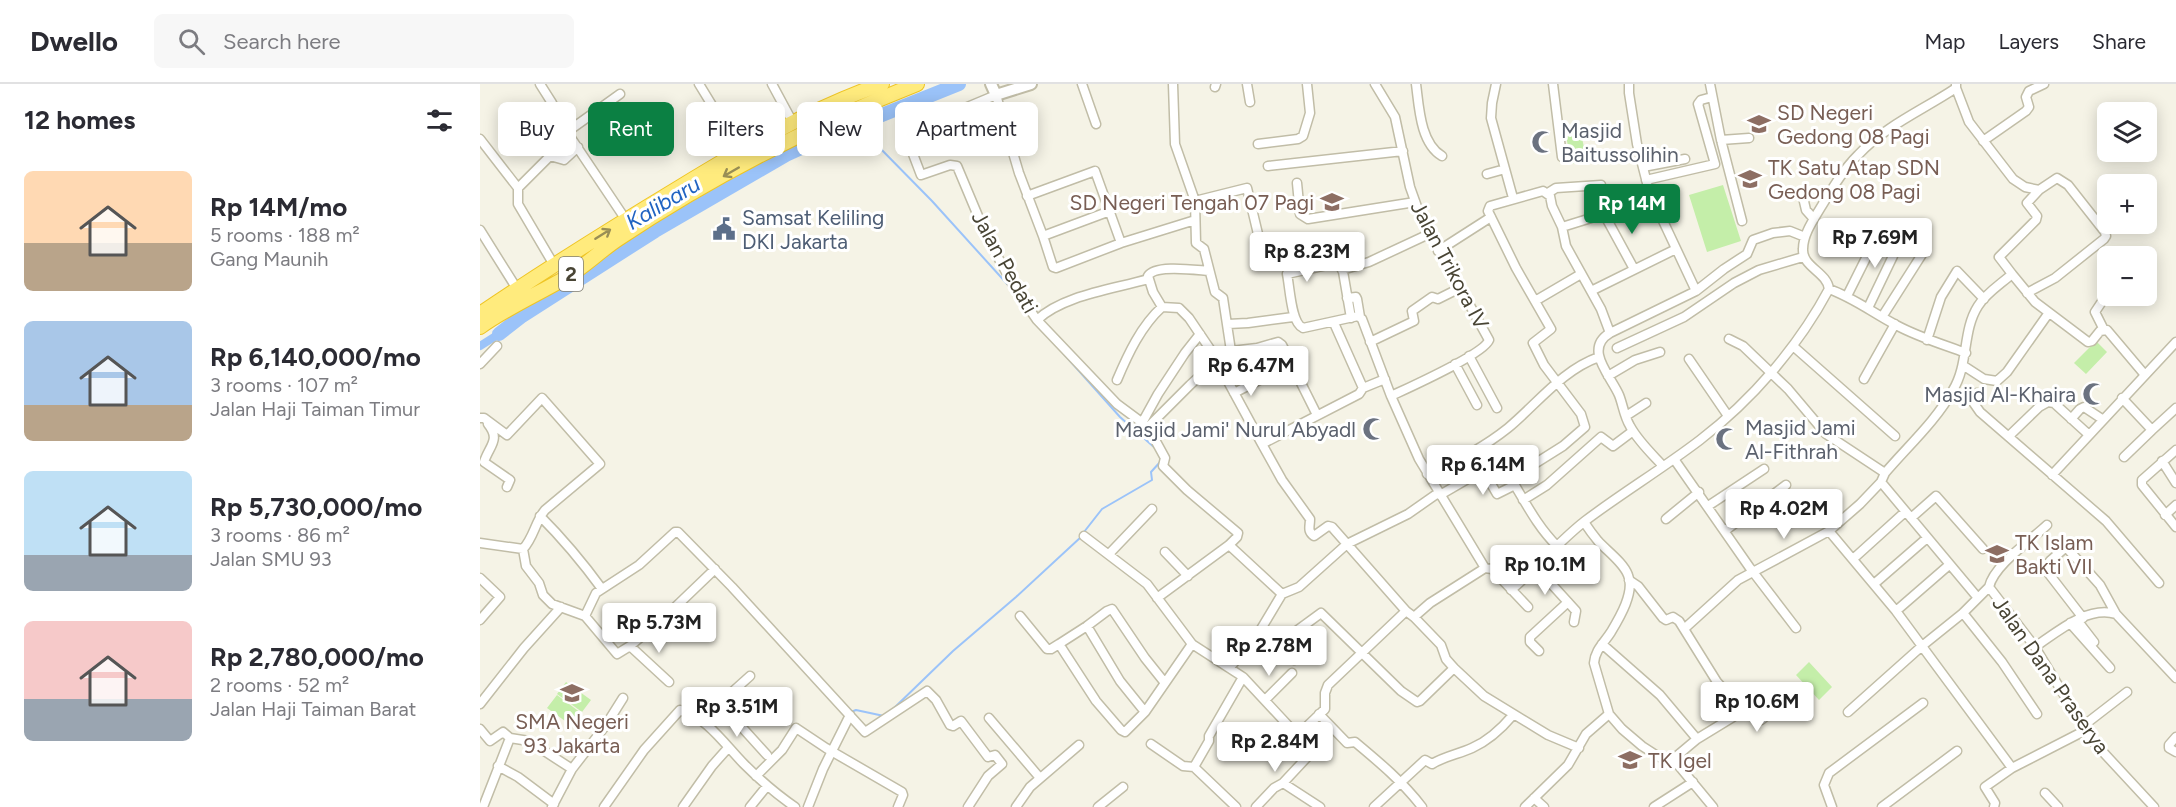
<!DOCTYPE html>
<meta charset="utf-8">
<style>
body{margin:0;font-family:Figtree,sans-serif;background:#f7f7f7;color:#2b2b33;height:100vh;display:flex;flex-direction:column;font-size:22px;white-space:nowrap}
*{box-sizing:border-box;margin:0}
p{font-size:20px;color:#7c7c81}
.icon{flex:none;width:33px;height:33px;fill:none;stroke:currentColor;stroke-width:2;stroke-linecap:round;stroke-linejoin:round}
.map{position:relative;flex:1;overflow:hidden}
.panel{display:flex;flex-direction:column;background:#fff;width:480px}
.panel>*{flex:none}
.banner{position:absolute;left:18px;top:18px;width:570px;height:54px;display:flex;gap:12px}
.controls{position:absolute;left:1617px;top:18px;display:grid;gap:12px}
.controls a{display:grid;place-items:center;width:60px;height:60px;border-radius:9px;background:#fff;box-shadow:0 3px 15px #0003;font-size:30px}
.price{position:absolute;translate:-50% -51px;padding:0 14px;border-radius:6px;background:#fff;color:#222;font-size:20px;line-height:39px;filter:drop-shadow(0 2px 3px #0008)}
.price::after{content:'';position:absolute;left:50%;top:36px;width:18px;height:14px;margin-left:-9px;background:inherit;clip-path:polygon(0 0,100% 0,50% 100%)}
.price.on{background:#0b8043;color:#fff}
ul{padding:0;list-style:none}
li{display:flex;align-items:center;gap:18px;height:150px;padding:0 24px}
li span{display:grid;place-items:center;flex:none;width:168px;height:120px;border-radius:9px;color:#555}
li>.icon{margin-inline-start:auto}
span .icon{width:72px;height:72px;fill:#fffc;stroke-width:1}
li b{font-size:26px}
h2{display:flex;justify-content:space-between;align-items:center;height:72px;padding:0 24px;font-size:26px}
.tag{padding:0 21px;border-radius:9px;background:#fff;box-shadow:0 3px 15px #0003;font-size:21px;line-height:54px}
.tag.on{background:#0b8043;color:#fff}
header{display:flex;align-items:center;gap:36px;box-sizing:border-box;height:84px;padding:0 30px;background:#fff;border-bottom:2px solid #e1e1e2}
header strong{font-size:28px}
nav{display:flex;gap:33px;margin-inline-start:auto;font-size:21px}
.search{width:420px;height:54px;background:#f7f7f7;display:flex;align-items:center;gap:15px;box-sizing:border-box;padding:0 21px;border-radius:9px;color:#7c7c81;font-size:22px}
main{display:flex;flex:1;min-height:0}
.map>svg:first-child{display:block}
.green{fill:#c4eea9}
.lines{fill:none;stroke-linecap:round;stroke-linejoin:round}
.stream{stroke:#9bc3f9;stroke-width:2}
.canal{stroke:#9bc3f9;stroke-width:8}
.river{stroke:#9bc3f9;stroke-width:14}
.minor-casing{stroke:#c1bda7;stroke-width:11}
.tertiary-casing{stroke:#c1bda7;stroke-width:14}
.trunk-casing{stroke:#efc525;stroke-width:16}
.minor{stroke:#fff;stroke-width:8}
.tertiary{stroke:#fff;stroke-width:10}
.trunk{stroke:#ffeb7d;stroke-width:14}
.oneway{stroke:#9a8f55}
.labels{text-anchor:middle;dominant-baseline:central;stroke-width:6;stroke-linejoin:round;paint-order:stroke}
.shield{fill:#fff;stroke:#7f7c71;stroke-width:1.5}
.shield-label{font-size:20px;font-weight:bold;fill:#484434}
.education-label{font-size:21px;fill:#785e54;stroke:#fff;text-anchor:start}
.worship-label{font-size:21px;fill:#5b616d;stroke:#fff;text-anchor:start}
.service-label{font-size:21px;fill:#4e5e75;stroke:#fff;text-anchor:start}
.street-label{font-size:21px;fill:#484434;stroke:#fff}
.water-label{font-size:22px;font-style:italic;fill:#2063c1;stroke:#fff}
</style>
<header>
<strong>Dwello</strong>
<div class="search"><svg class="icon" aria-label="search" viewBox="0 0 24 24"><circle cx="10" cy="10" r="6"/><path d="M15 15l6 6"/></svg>Search here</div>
<nav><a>Map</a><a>Layers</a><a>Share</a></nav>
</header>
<main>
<section class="panel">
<h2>12 homes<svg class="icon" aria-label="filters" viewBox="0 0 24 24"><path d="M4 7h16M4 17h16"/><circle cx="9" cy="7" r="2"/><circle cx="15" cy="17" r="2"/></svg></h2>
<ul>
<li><span style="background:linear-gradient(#ffd9b3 60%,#b9a48a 0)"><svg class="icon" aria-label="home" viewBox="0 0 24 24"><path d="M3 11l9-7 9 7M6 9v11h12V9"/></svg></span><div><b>Rp 14M/mo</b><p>5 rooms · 188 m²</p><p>Gang Maunih</p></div></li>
<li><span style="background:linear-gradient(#a9c7e8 70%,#b9a48a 0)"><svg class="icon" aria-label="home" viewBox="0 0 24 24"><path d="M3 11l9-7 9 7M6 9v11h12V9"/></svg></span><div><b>Rp 6,140,000/mo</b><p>3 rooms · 107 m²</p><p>Jalan Haji Taiman Timur</p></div></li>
<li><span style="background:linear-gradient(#bfe0f5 70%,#9aa5b1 0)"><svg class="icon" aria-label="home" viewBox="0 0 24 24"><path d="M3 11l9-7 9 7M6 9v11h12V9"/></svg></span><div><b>Rp 5,730,000/mo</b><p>3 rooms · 86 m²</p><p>Jalan SMU 93</p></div></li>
<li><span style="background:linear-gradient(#f6c9c9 65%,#9aa5b1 0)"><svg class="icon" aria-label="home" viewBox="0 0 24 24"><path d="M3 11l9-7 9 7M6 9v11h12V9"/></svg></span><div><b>Rp 2,780,000/mo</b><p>2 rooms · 52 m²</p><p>Jalan Haji Taiman Barat</p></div></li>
</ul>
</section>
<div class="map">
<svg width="1696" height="723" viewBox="0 0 1696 723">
<rect width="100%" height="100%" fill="#f5f3e6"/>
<path class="green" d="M 1100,45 L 1107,77 L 1092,80 L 1085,48 Z
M 1243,101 L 1261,157 L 1227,168 L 1209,111 Z
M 1616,257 L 1627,268 L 1606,290 L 1594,279 Z
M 1329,578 L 1352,603 L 1339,616 L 1316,591 Z
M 86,598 L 111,616 L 102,628 L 77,610 Z
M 77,611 L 101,629 L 92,642 L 67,624 Z"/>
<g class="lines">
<path class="stream" d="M 387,37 L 393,57 L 452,117 L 529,202
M 583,269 L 640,333 L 675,364
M 604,448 L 622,425 L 672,396 L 671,388 L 681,377
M 413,625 L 473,567 L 536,513 L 601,453
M 371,628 L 376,626 L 404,632"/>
<path class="canal" d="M 0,262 L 19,250"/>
<path class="river" d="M 19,250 L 42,232 L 175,147 L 306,71 L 361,46 L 387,37 L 479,0"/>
<g class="minor-casing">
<path id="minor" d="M 60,0 L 72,19 L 87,48 L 146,136
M 219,0 L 260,67
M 292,0 L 313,39
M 602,0 L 616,40
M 693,0 L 695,60 L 715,117 L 716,159 L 724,165 L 735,208 L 743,214 L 751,267
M 767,0 L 770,18
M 895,0 L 915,33 L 930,103 L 940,131 L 1009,256 C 1004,270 928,304 911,312
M 936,0 C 939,22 940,59 962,72
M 1016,0 L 1012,19 L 1011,34 L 1033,114
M 1073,0 L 1082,73
M 1149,0 L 1149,9 L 1157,60 L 1169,107 L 1216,207
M 1230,0 L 1241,56 L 1262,137
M 735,3 L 736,0
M 1476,4 L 1489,38 L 1533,95 L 1545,103 L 1559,106 L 1577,94 L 1588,101 L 1625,148 L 1626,152 L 1624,155 L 1575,194 L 1547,209
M 87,48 L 140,10
M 0,55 L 38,104
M 1241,56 L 1269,54
M 1503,57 L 1546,27 L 1549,23 L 1546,13 L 1549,7 L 1564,0
M 778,60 L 818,55 L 823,52 L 830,29 L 827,0
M 788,82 L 923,67
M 1163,83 L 1205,75
M 1007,90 L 1025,85
M 1166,96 L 1235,80 L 1218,20 L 1221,16 L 1232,13
M 817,99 L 820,130 L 828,135 L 935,118
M 38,104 L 38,120 L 74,181
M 38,104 L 70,72 L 84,76 L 98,63
M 1068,109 L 1076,104 L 1121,101
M 1322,109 L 1326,126 L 1334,135
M 547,112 L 615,87 L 641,159 L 712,137
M 715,117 L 767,104 L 778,150
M 1124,130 L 1154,185
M 1082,143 L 1124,130 L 1138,128 L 1149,123 L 1145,112 L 1169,107
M 0,146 L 37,205
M 563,152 L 630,127
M 641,159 L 576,184 L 573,183 L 563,152 L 539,89 L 516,11 L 425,49 L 441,91 L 470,81 L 477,82 L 506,151 L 534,203 L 557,236 L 637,320 L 668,343 L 685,374 L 683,382 L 707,406 L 758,449 L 757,453 L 749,461 L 677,514
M 958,167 L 1011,133
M 860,170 L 871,234
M 861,178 L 807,190 C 810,204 811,239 823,244 L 878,232 L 882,235 L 911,312 L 939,375 L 1005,484
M 862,186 L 889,178 L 949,150
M 729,187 C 715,186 675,180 668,192 L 673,208 L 682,223 L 699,224 L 709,234 L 732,268 L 782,360
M 1532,190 L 1519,173 L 1556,136 L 1557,132 L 1547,119 L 1559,106
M 1349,205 C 1374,214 1393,229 1416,241 C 1438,253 1462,260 1486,269
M 1111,207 L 1196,165
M 1367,212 L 1388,170 L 1389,162
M 867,214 L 876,213 L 877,215 L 880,233
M 1055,217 L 1101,190
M 1388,224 L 1413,172
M 1402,233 L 1446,164
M 557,236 C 583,211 635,205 668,195
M 854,239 L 883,304
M 748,240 L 768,239 L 813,233
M 1624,246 L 1615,228 L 1625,213
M 1130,249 L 1216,207 L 1244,185 L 1267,170 L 1273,156 L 1293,149 L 1310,147 L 1325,153
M 1249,255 L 1263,262 L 1308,305 L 1346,350 L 1405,389
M 1447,256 L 1461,213 L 1477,187 L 1504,215
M 890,258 L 934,237 L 932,227 L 952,213 L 958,215 L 980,204
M 1313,262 L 1415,352
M 1137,264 L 1204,233 L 1254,199 L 1279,186 L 1323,173
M 989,272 L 1017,324
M 1209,275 L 1248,332
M 0,280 L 17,262
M 975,280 L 997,321
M 1484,282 L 1504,295 L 1517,297 L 1527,288 L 1568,230
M 1128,292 L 1155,276 L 1180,268
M 905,295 L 883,304 L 879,310 L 782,360 L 802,396 L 830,435 C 830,443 827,447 834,452 L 848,442 L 852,443 L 926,527
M 1384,295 L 1415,240
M 637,296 C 648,270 661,242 682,223
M 754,309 L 789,291
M 1497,309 L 1493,318 L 1500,328 L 1626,437 L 1679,499
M 1642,314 L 1672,346 L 1644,373
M 1146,332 L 1166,319
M 1,334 L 4,334 L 27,351 L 62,314 L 120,380 L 65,426 C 55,438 54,453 43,465
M 1591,335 L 1600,325 L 1604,323 L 1622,335
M 662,339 L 678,310 L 705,269 L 720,250
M 8,340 C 21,356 9,362 4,378 L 30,396 L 27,403
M 668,343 L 710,301 L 737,276 L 751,267 L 777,264 L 798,258 L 802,261 L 837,331
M 1672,346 L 1696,324
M 1529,352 L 1559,323 L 1568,318 L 1574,319 L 1608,350
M 1696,366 L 1662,396 L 1662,401 L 1696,443
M 1194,375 L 1270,484 L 1316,544
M 1019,377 C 1040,405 1051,436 1077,462
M 1682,377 L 1696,399
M 947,390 C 976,378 1003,364 1028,344 C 1057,320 1082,286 1119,273
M 1572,391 L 1696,258
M 1032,394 L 1083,362 L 1105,343 L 1101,330 L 1064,281 L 1053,259 L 1071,245 L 1036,184 L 1008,127 L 1010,122 L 1063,107 L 1070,112 L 1072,122 L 1082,143 L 1086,162 L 1121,225 L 1130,249 C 1103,265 1131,292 1139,311 C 1143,321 1144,332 1150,342 C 1158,357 1172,370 1183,382
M 1401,398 L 1498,514
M 960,411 L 1003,386 L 1017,410 L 1035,401
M 1043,416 L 1067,401 L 1121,353 L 1133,362 L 1153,347
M 1228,422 L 1284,385
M 1685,431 L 1696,421
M 60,432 C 83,455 103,479 122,505
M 1431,434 L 1456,412 L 1503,465
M 1186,435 L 1219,408
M 1104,438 C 1108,444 1113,451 1118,457 C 1127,467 1143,478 1148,491 C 1155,508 1140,533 1131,548 C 1124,559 1115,566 1114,579 L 1129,630 L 1142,645 L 1162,662 L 1179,673 L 1192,676 L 1199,682 L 1233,723
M 1246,446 L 1306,401
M 1349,447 L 1416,527 L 1532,684
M 604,452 L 667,500 L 712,560 L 763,593 L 831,666 L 831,669 L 803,699 L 794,704 L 776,723
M 0,459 L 43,465 L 46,482 L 59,499 L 63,511 L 72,520 L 105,532 L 137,570 L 150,562 L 186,532 L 235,485
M 749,461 L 802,510
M 685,468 L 708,492
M 629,470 L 672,425
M 1373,475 L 1425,428
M 1570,477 L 1586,463 L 1620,501 L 1636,530
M 1056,483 L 1096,527 L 1094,538
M 1569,490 L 1603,534
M 0,494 L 20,513 L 0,536
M 1149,496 L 1158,502 L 1183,534 L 1186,536 L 1193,533 L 1199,537 L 1237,598 L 1259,622 L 1260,626
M 1394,500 L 1447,454
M 1509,503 L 1555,563 L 1610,654 L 1674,723
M 1509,503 C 1514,481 1550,457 1567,441
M 1031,506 C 1057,484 1078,458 1105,437 C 1142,409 1182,385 1220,356 C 1272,316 1318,263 1349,205 C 1347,188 1322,183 1323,165 C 1323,150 1334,135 1341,123 C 1352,105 1363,86 1378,71 C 1405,42 1443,26 1476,4 L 1476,0
M 1416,527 L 1469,481
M 1483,529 L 1522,578 L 1557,630
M 105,532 L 116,509 L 159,481 L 195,448 L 198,448 L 252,503 L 385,648 L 447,607 L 456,616 L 470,641 L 473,642 L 481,637 L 508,673 L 515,671 L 522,680 L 508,692 L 488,723
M 540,532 L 567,565 L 571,565 L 579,560
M 934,533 L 950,519 L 1005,484 L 1012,485 L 1048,523
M 1597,536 L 1614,558
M 1590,539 L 1630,584
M 607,542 L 640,597 L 665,628
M 1204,545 L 1258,496 L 1349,447 L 1380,420 L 1401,398 L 1405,389 C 1428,362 1456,337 1473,306 C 1489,280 1482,247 1498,222 C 1506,209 1521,200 1532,190 L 1555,218 L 1608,258 L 1612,257 L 1620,247 L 1627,246 L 1665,291
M 1122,560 L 1180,611 L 1217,655
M 150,562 L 189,598
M 1555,563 C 1577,548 1608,521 1636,530 L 1696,594
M 1059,567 L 1050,558 L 1050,553 L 1088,518
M 814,576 L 800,559 L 841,529 L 921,607 L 937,618 L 940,617 L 974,584
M 750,583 L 775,555 L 802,510 L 819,503 L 867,460 L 928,430 L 958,409
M 685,599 L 665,574 L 632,525 L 627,527 L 607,542 L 579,560 L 616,617 L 641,646 L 645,648 L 665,628 L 712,560
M 785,616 L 812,589
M 239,618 L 287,671
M 0,620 L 44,564 L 81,523
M 1368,628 L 1442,562 L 1483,529 L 1509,503
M 839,630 L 867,659 L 875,658 C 899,678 923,698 942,723
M 509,634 L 560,694
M 221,636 L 270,592
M 1603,642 L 1647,608
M 0,645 L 10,657 L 23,648 L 30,654 L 3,723
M 817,652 L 845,625 L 845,609 L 848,601 L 926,527 L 934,533 L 961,561 L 966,575 L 974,584 L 1004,612 L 1068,651 L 1099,664
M 1696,653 L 1689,661 L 1689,664 L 1696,668
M 30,654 L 49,657 L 92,685
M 671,660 L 703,682 L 714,683 L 756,723
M 1192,676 L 1217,655 L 1253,633 L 1264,621 L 1276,634 L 1281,636 L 1294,626
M 18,682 L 38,693 L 74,720
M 714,683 L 729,657 L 729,652 L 763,593
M 276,692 L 302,666 L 316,644 L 346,664 L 422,708 L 423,711 L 418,723
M 803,699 L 840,723
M 1565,709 L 1578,723
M 1054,714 L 1064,723
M 72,723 L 92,685 L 126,641 L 143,614
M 124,723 L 164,666 L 200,626 C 226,632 246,662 264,680 C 280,696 296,710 315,723
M 203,723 L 232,682 L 248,664
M 270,723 L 287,702
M 328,723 L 343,685 L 370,631
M 536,723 L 550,703 L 599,661
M 618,723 L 643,703
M 894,723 L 945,676 L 952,680 C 965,672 979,670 992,664 C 1008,657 1022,644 1033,631
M 1045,723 L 1088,681 L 1106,650 L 1129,630
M 1174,723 L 1213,698
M 1352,723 L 1344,701 L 1349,689 L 1443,619
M 1402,723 L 1477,667
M 1514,723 L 1515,719 L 1505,703 L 1532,684 L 1606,646"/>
</g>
<g class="tertiary-casing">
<path id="tertiary" d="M 511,0 L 516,11 L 551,0"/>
</g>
<g class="trunk-casing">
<path id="trunk" d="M 0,230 C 65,186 132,144 200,103 C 264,64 330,25 402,0
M 0,243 C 28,223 58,210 87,193 C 105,182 120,167 138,155 C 231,93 333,41 437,0"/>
</g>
<use href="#minor" class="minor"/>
<use href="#tertiary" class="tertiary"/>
<use href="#trunk" class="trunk"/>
</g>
<defs><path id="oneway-shaft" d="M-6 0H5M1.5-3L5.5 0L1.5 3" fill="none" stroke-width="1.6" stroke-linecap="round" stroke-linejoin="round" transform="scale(1.5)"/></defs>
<g class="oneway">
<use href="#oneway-shaft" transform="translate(251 88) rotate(150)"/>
<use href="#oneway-shaft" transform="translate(123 150) rotate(-32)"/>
</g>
<defs>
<g id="school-bare" transform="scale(1.8)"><path d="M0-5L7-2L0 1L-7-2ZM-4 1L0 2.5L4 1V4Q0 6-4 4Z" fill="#8d6e63" stroke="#fff" stroke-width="2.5" paint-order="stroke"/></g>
<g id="mosque-bare" transform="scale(1.8)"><path d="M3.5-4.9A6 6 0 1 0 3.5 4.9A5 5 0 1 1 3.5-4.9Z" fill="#6b7280" stroke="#fff" stroke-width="2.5" paint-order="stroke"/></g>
<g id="civic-bare" transform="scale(1.8)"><path d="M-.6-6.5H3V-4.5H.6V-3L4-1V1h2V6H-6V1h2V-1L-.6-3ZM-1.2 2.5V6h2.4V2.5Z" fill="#5c6f8a" stroke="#fff" stroke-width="2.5" paint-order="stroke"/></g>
</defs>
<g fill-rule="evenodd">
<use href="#school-bare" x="1279" y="40"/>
<use href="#mosque-bare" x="1063" y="58"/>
<use href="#school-bare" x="1270" y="95"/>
<use href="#school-bare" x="852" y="118"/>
<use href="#civic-bare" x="244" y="145"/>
<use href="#mosque-bare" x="1614" y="310"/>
<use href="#mosque-bare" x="894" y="345"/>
<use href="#mosque-bare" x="1247" y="355"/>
<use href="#school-bare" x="1517" y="470"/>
<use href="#school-bare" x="92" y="609"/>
<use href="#school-bare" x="1150" y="676"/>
</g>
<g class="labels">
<rect class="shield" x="79" y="173" width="24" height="34" rx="4.5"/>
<g class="shield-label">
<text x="91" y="190">2</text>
</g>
<g class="education-label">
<text x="1297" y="28">SD Negeri<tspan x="1297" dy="24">Gedong 08 Pagi</tspan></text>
<text x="1288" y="83">TK Satu Atap SDN<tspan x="1288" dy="24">Gedong 08 Pagi</tspan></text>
<text x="834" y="118" text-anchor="end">SD Negeri Tengah 07 Pagi</text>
<text x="1535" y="458">TK Islam<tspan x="1535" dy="24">Bakti VII</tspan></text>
<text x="92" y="637" text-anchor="middle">SMA Negeri<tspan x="92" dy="24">93 Jakarta</tspan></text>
<text x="1168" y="676">TK Igel</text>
</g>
<g class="worship-label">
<text x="1081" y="46">Masjid<tspan x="1081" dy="24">Baitussolihin</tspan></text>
<text x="1596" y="310" text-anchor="end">Masjid Al-Khaira</text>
<text x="1265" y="343">Masjid Jami<tspan x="1265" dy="24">Al-Fithrah</tspan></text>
<text x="876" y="345" text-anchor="end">Masjid Jami' Nurul Abyadl</text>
</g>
<g class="service-label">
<text x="262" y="133">Samsat Keliling<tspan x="262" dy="24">DKI Jakarta</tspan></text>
</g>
<g class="street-label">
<text transform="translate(525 178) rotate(61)">Jalan Pedati</text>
<text transform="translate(970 181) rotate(62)">Jalan Trikora IV</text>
<text transform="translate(1571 591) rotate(55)">Jalan Dana Praserya</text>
</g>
<g class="water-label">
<text transform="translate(183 119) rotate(-31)">Kalibaru</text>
</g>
</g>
</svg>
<div class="controls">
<a><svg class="icon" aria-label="layers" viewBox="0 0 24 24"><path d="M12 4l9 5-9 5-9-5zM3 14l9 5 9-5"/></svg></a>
<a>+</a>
<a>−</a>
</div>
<b class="price on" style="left:1152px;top:151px">Rp 14M</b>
<b class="price" style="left:1395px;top:185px">Rp 7.69M</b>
<b class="price" style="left:827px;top:199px">Rp 8.23M</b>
<b class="price" style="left:771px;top:313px">Rp 6.47M</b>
<b class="price" style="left:1003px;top:412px">Rp 6.14M</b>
<b class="price" style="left:1304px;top:456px">Rp 4.02M</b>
<b class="price" style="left:1065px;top:512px">Rp 10.1M</b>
<b class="price" style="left:179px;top:570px">Rp 5.73M</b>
<b class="price" style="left:789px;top:593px">Rp 2.78M</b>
<b class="price" style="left:1277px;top:649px">Rp 10.6M</b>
<b class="price" style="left:257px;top:654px">Rp 3.51M</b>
<b class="price" style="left:795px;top:689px">Rp 2.84M</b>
<div class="banner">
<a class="tag">Buy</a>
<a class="tag on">Rent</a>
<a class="tag">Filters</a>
<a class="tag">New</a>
<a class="tag">Apartment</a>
</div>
</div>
</main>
